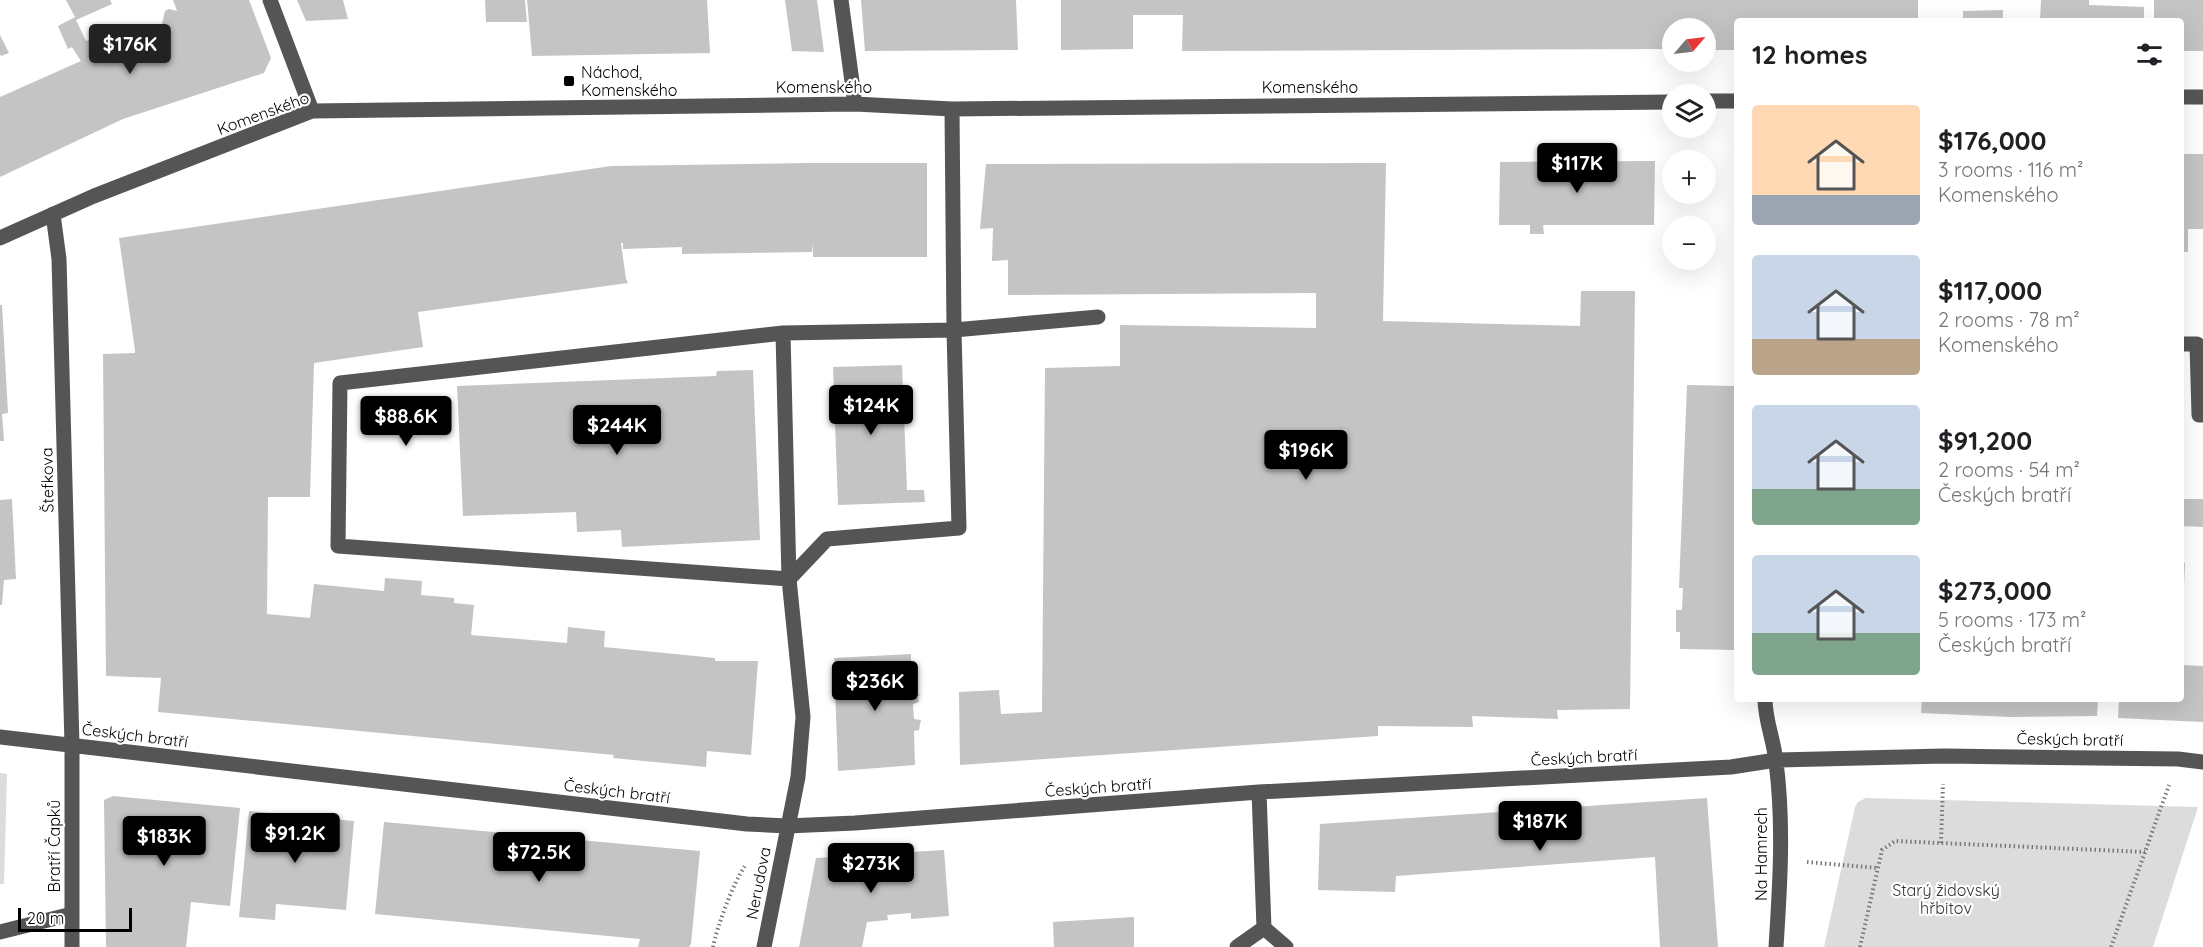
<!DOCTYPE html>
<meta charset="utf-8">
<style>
body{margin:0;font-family:Quicksand,sans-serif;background:#f6f6f6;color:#202124;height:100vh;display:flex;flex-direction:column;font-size:22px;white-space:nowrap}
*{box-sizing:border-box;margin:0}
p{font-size:20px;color:#757577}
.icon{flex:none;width:33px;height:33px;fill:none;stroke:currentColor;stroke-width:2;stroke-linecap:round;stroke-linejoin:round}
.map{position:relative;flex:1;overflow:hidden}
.sheet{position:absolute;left:1734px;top:18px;width:450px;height:684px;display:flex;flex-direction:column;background:#fff;border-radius:6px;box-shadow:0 6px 24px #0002}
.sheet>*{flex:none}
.needle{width:39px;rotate:62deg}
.controls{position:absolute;left:1662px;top:18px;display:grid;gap:12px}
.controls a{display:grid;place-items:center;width:54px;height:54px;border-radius:50%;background:#fff;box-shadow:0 6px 24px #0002;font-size:30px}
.scale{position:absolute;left:18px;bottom:15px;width:114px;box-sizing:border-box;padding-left:6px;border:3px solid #000;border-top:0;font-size:16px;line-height:21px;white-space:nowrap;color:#000;-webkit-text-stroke:4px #fff;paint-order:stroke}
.price{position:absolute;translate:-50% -51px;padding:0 14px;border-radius:6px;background:#000;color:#fff;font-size:20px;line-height:39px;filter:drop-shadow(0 2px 3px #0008)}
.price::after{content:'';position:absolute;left:50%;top:36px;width:18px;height:14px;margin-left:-9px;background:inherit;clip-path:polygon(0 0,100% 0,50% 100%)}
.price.selected{background:#222;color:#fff}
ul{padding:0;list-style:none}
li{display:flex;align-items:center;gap:18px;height:150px;padding:0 18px}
li span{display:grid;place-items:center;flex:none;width:168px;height:120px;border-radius:6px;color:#555}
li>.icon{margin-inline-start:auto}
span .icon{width:72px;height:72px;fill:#fffc;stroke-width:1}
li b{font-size:26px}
h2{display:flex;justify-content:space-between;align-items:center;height:72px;padding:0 18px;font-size:26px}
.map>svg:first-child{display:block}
.green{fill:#dcdcdc}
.building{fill:#c4c4c4}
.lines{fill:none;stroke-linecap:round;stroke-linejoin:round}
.path{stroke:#777;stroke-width:4;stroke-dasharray:1.5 3;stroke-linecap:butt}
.minor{stroke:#555;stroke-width:15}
.poi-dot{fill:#000;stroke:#fff;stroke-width:2}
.labels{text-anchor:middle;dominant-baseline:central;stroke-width:4.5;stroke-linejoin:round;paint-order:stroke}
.poi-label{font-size:16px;fill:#000;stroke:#fff;text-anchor:start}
.street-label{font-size:16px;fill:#000;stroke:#fff}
.park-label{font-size:16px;fill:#333;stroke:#fff}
</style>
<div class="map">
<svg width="2203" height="947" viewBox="0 0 2203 947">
<rect width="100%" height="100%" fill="#fff"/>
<path class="green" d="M 0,773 L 7,774 L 4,884 L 0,884 Z
M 1866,798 L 2198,807 L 2153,947 L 1824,947 L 1855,807 L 1858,802 Z"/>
<path class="building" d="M 66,0 L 110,0 L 112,4 L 76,20 L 86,41 L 113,33 L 117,42 L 146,30 L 156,36 L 172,30 L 162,24 L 165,11 L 169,9 L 177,11 L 173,0 L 249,0 L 271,58 L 264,73 L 123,119 L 0,177 L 0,97 L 81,61 L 72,47 L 68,49 L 58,26 L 75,17 Z
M 297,0 L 343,0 L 348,19 L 306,21 Z
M 485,0 L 525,0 L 527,22 L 486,22 Z
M 527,0 L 707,0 L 710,53 L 532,56 Z
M 785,0 L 817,0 L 824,52 L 792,51 Z
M 861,0 L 1016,0 L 1018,50 L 865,51 Z
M 1061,0 L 1918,0 L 1918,21 L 1737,21 L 1737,50 L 1706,50 L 1706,28 L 1672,28 L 1672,49 L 1182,51 L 1183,15 L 1133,15 L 1133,49 L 1061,50 Z
M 2041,0 L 2089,0 L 2089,5 L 2144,7 L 2144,21 L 2040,21 Z
M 2154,0 L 2203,0 L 2203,51 L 2181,51 L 2181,21 L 2154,21 Z
M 2003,10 L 2003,21 L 1963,21 L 1963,11 Z
M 0,35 L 9,53 L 1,56 L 0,54 Z
M 2181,154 L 2203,154 L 2203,229 L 2188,229 L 2188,252 L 2181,252 Z
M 1655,161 L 1654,225 L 1543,225 L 1544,234 L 1530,234 L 1530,225 L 1499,225 L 1500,162 Z
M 809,163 L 927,163 L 927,257 L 813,257 L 813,243 L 812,252 L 682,254 L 682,247 L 623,249 L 623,243 L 621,243 L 626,279 L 628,283 L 418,312 L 423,347 L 314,363 L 310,497 L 268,497 L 267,614 L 310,618 L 314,584 L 384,591 L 385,578 L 422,581 L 421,595 L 454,598 L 454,603 L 474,605 L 471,635 L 567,643 L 568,627 L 605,631 L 604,647 L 715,658 L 715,661 L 758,661 L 751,755 L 707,751 L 706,767 L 613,758 L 614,755 L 158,712 L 161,678 L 106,676 L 103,354 L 135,353 L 135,350 L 119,238 L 611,166 Z
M 1386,163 L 1383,321 L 1580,326 L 1581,291 L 1635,291 L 1630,709 L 1557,710 L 1558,719 L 1472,716 L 1473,727 L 1378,726 L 1378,736 L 960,765 L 959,692 L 999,690 L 1001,714 L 1042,712 L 1045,368 L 1120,366 L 1120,325 L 1316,328 L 1316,293 L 1008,295 L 1008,260 L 992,261 L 993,228 L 980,229 L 986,164 Z
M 0,305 L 2,305 L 8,413 L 2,414 L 4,441 L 0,441 Z
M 902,365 L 907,490 L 924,490 L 925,502 L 838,505 L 833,367 Z
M 753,370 L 760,540 L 622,547 L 621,530 L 577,532 L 576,512 L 463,516 L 457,386 L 716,376 L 717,371 Z
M 1687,385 L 1737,386 L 1737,650 L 1680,649 L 1680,632 L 1676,632 L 1676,610 L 1682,610 L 1683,588 L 1679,588 Z
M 12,499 L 16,579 L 4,580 L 2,605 L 0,605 L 0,500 Z
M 2181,499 L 2203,499 L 2203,527 L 2181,526 Z
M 2181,563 L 2185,563 L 2183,612 L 2181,612 Z
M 911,654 L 911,691 L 920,695 L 918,696 L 919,702 L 913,704 L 914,719 L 921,720 L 919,730 L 914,731 L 915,765 L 838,771 L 834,658 Z
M 2181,665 L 2203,666 L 2203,722 L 2118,718 L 2119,699 L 2181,699 Z
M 1922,699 L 2098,699 L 2097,716 L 2010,717 L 1921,713 Z
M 113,796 L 240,808 L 230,906 L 191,902 L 186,947 L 106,947 L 104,800 Z
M 1707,798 L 1718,947 L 1660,947 L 1655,857 L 1396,876 L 1395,892 L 1318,890 L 1320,824 Z
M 249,811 L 354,821 L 346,910 L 276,904 L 275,920 L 239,917 Z
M 384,822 L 700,851 L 691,944 L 689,947 L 638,947 L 640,939 L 375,914 Z
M 944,850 L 949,916 L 911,919 L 911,913 L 887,915 L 888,920 L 867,922 L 862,947 L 799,947 L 816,858 Z
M 1134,917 L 1134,947 L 1054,947 L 1053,922 Z"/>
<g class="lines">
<path class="path" d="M 1941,843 L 1943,784
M 1807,862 L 1878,868
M 713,947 C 717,927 733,883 745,866
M 1860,947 L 1882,850 L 1895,841 L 2145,852
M 2111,947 L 2169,785"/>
<path class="minor" d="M 270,0 L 312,111
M 841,0 L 855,104
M 2181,97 L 2203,97
M 1706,101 L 1737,101
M 952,109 L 954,330 L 1098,317
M 53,214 L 59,259 L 72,745 L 72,947
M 0,238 L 94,196 L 312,111 L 855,104 L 952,109 L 1672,102
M 2181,344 L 2197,344 L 2199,415 L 2203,415
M 1765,699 C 1765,721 1774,740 1776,762 C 1784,824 1780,885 1776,947
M 0,737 L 747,824 L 787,826 L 855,823 L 1259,792 L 1731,767 L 1776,760 L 1944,756 L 2178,759 L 2203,762
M 1264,928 L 1286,947
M 0,932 L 72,914
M 764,947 L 798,777 L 803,717 L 789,579 L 783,333 L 340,383 L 338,546 L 789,579 L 827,539 L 959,528 L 954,330 L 783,333
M 1237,947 L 1264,928 L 1259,792"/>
</g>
<rect class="poi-dot" x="563" y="75" width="12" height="12" rx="3"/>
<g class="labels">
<g class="poi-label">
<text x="581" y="72">Náchod,<tspan x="581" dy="18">Komenského</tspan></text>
</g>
<g class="street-label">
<text x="824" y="87">Komenského</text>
<text x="1310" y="87">Komenského</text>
<text transform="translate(263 113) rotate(-20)">Komenského</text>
<text transform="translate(47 480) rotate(-91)">Štefkova</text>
<text transform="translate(135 735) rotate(7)">Českých bratří</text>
<text transform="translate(2070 739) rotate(1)">Českých bratří</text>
<text transform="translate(1584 757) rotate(-3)">Českých bratří</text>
<text transform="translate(1098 787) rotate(-4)">Českých bratří</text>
<text transform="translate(617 791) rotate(7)">Českých bratří</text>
<text transform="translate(54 846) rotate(-90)">Bratří Čapků</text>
<text transform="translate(1761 854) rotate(-90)">Na Hamrech</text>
<text transform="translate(758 883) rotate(-79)">Nerudova</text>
</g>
<g class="park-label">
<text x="1946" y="890">Starý židovský<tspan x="1946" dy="18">hřbitov</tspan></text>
</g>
</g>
</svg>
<div class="controls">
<a><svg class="needle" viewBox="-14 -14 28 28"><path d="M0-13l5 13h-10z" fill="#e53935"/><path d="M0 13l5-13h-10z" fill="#757577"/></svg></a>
<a><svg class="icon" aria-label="layers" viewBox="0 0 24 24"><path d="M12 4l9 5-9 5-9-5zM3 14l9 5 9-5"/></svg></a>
<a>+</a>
<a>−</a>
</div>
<div class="scale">20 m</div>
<b class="price selected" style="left:130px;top:75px">$176K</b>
<b class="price" style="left:1577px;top:194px">$117K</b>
<b class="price" style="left:871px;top:436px">$124K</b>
<b class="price" style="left:406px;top:447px">$88.6K</b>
<b class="price" style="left:617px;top:456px">$244K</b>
<b class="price" style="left:1306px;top:481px">$196K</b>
<b class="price" style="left:875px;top:712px">$236K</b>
<b class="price" style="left:1540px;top:852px">$187K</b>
<b class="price" style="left:295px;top:864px">$91.2K</b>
<b class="price" style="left:164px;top:867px">$183K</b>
<b class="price" style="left:539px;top:883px">$72.5K</b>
<b class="price" style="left:871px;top:894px">$273K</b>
<section class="sheet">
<h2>12 homes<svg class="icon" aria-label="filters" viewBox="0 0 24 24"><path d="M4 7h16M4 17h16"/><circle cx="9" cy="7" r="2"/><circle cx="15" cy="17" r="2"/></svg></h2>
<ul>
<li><span style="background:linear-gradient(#ffd9b3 75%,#9aa5b1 0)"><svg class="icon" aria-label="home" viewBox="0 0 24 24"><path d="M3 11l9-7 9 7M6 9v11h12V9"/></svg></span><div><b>$176,000</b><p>3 rooms · 116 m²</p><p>Komenského</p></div></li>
<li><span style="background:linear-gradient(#c9d6e8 70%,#b9a48a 0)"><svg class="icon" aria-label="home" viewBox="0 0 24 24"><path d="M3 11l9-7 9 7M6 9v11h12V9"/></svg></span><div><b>$117,000</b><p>2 rooms · 78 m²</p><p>Komenského</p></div></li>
<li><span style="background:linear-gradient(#c9d6e8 70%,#7fa58c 0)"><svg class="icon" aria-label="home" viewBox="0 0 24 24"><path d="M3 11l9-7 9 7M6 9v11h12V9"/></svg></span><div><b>$91,200</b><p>2 rooms · 54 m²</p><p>Českých bratří</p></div></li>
<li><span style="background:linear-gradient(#c9d6e8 65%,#7fa58c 0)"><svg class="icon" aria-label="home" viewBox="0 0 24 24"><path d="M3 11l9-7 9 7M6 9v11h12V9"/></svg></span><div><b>$273,000</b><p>5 rooms · 173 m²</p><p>Českých bratří</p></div></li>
</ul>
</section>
</div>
